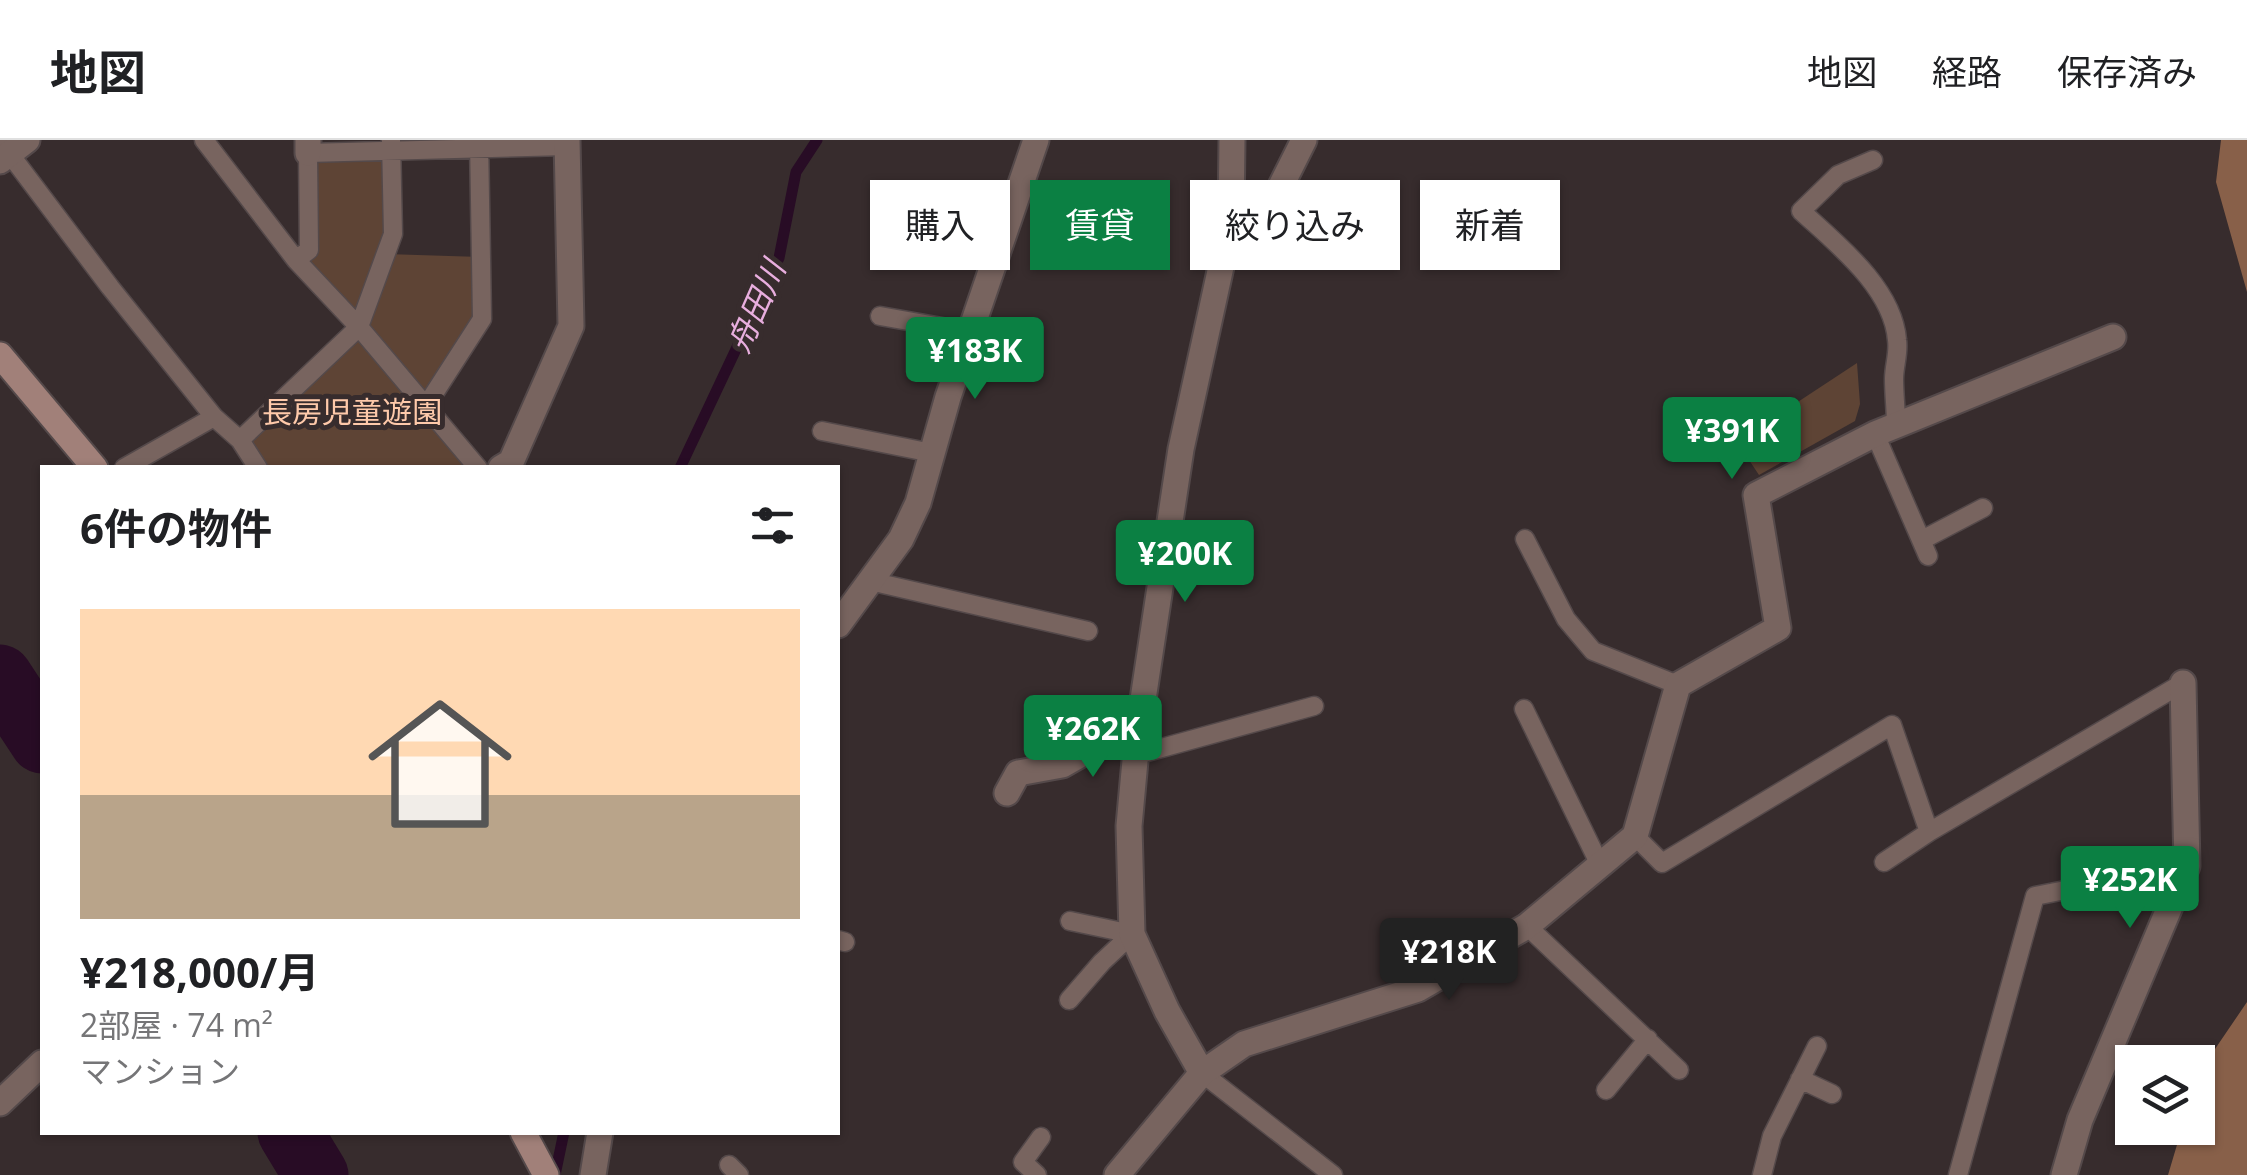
<!DOCTYPE html>
<html lang="ja">
<meta charset="utf-8">
<style>
body{margin:0;font-family:"Open Sans","Noto Sans JP",sans-serif;background:#f6f6f6;color:#202124;height:100vh;display:flex;flex-direction:column;font-size:38px;white-space:nowrap}
*{box-sizing:border-box;margin:0}
p{font-size:32px;color:#757577}
.icon{flex:none;width:55px;height:55px;fill:none;stroke:currentColor;stroke-width:2;stroke-linecap:round;stroke-linejoin:round}
.map{position:relative;flex:1;overflow:hidden}
.panel{position:absolute;left:40px;top:325px;width:800px;height:670px;display:flex;flex-direction:column;background:#fff;border-radius:0px;box-shadow:0 2px 8px #0004}
.panel>*{flex:none}
.guide{position:absolute;left:870px;top:40px;width:950px;height:90px;display:flex;gap:20px}
.controls{position:absolute;left:2115px;top:905px;display:grid;gap:20px}
.controls a{display:grid;place-items:center;width:100px;height:100px;border-radius:0px;background:#fff;box-shadow:0 2px 8px #0004;font-size:50px}
.price{position:absolute;translate:-50% -85px;padding:0 22px;border-radius:10px;background:#0b8043;color:#fff;font-size:32px;line-height:65px;filter:drop-shadow(0 2px 5px #0008)}
.price::after{content:'';position:absolute;left:50%;top:60px;width:30px;height:22px;margin-left:-15px;background:inherit;clip-path:polygon(0 0,100% 0,50% 100%)}
.price.selected{background:#222;color:#fff}
ul{padding:0;list-style:none}
li{display:grid;align-content:center;gap:20px;height:530px;padding:0 40px}
li+li{border-top:2px solid #e0e0e0}
li span{display:grid;place-items:center;height:310px;border-radius:0px;color:#555}
li>.icon{margin-inline-start:auto}
span .icon{width:180px;height:180px;fill:#fffc;stroke-width:1}
li b{font-size:42px}
h2{display:flex;justify-content:space-between;align-items:center;height:120px;padding:0 40px;font-size:42px}
.pill{padding:0 35px;border-radius:0px;background:#fff;box-shadow:0 2px 8px #0004;font-size:35px;line-height:90px}
.pill.selected{background:#0b8043;color:#fff}
header{display:flex;align-items:center;gap:60px;box-sizing:border-box;height:140px;padding:0 50px;background:#fff;border-bottom:2px solid #e0e0e0}
header strong{font-size:48px}
nav{display:flex;gap:55px;margin-inline-start:auto;font-size:35px}
.map>svg:first-child{display:block}
.green{fill:#5e4435}
.forest{fill:#886049}
.lines{fill:none;stroke-linecap:round;stroke-linejoin:round}
.stream{stroke:#280c25;stroke-width:11}
.river{stroke:#280c25;stroke-width:65}
.lane-casing{stroke:#54494a;stroke-width:21}
.street-casing{stroke:#54494a;stroke-width:29}
.secondary-casing{stroke:#54494a;stroke-width:29}
.lane{stroke:#78645f;stroke-width:18}
.street{stroke:#78645f;stroke-width:25}
.secondary{stroke:#a18079;stroke-width:25}
.labels{text-anchor:middle;dominant-baseline:central;stroke-width:10;stroke-linejoin:round;paint-order:stroke}
.park-label{font-size:30px;fill:#fec9aa;stroke:#372c2d}
.water-label{font-size:32px;font-style:italic;fill:#e8aede;stroke:#372c2d}
</style>
<header>
<strong>地図</strong>
<nav><a>地図</a><a>経路</a><a>保存済み</a></nav>
</header>
<div class="map">
<svg width="2247" height="1035" viewBox="0 0 2247 1035">
<rect width="100%" height="100%" fill="#372c2d"/>
<path class="green" d="M 391,11 L 386,114 L 481,117 L 478,186 L 426,266 L 478,327 L 258,327 L 240,300 L 359,187 L 296,120 L 309,110 L 308,13 Z
M 1857,223 L 1860,264 L 1855,281 L 1759,335 L 1737,302 Z"/>
<path class="forest" d="M 2221,0 L 2247,0 L 2247,152 L 2216,42 Z
M 2247,862 L 2247,1035 L 2168,1035 L 2182,988 L 2198,988 L 2198,934 Z"/>
<g class="lines">
<path class="stream" d="M 680,328 L 779,118 L 796,32 L 817,0
M 555,1035 L 564,992"/>
<path class="river" d="M 0,537 L 42,601
M 290,992 L 316,1035"/>
<g class="lane-casing">
<path id="lane" d="M 204,0 L 296,120 L 359,187 L 240,300
M 391,0 L 393,94 L 359,187 L 478,328
M 0,1 L 110,147 L 214,277 L 240,300 L 258,328
M 1873,20 L 1838,35 L 1801,71 C 1837,104 1893,148 1897,200 C 1899,213 1894,226 1894,239 C 1894,254 1896,270 1896,286
M 916,55 L 1009,78
M 296,120 L 309,110 L 308,13 L 567,6
M 880,176 L 970,192
M 426,266 L 482,179 L 479,0
M 822,291 L 932,313
M 1875,294 L 1928,416
M 124,328 L 214,277
M 1525,399 L 1566,479 L 1593,511 L 1678,545
M 1922,400 L 1983,368
M 870,441 L 1088,491
M 1524,569 L 1600,725
M 1136,615 L 1314,566
M 1635,696 L 1662,723 L 1892,585 L 1929,692 L 2183,543
M 1884,722 L 1929,692
M 1070,781 L 1132,794
M 1527,786 L 1679,930
M 838,800 L 845,802
M 1069,860 L 1102,822 L 1132,794
M 1202,933 L 1333,1035
M 1800,939 L 1832,954
M 1606,950 L 1648,899
M 729,1025 L 739,1035
M 1037,1035 L 1023,1022 L 1041,997
M 1762,1035 L 1772,996 L 1817,906
M 1958,1035 L 2035,756 L 2187,726"/>
</g>
<g class="street-casing">
<path id="street" d="M 308,0 L 308,13
M 0,21 L 27,0
M 1231,81 L 1276,56 L 1304,0
M 501,328 L 511,322 L 571,186 L 567,0
M 838,485 L 901,399 L 918,363 L 948,257 L 1036,0
M 1007,653 L 1018,633 L 1062,625 L 1140,581
M 1202,933 L 1167,871 L 1132,794 L 1129,686 L 1137,599 L 1181,309 L 1231,81 L 1232,0
M 0,963 L 42,923
M 593,1035 L 600,992
M 1117,1035 L 1202,933 L 1244,904 L 1418,849 L 1527,786 L 1635,696 L 1678,545 L 1778,488 L 1756,355 L 1875,294 L 2113,197
M 2064,1035 L 2080,980 L 2187,726 L 2183,543"/>
</g>
<g class="secondary-casing">
<path id="secondary" d="M 0,215 L 95,328
M 523,992 L 546,1035"/>
</g>
<use href="#lane" class="lane"/>
<use href="#street" class="street"/>
<use href="#secondary" class="secondary"/>
</g>
<g class="labels">
<g class="park-label">
<text x="352" y="271">長房児童遊園</text>
</g>
<g class="water-label">
<text transform="translate(755 166) rotate(-66)">舟田川</text>
</g>
</g>
</svg>
<div class="controls">
<a><svg class="icon" aria-label="layers" viewBox="0 0 24 24"><path d="M12 4l9 5-9 5-9-5zM3 14l9 5 9-5"/></svg></a>
</div>
<b class="price" style="left:975px;top:262px">¥183K</b>
<b class="price" style="left:1732px;top:342px">¥391K</b>
<b class="price" style="left:1185px;top:465px">¥200K</b>
<b class="price" style="left:1093px;top:640px">¥262K</b>
<b class="price" style="left:2130px;top:791px">¥252K</b>
<b class="price selected" style="left:1449px;top:863px">¥218K</b>
<div class="guide">
<a class="pill">購入</a>
<a class="pill selected">賃貸</a>
<a class="pill">絞り込み</a>
<a class="pill">新着</a>
</div>
<section class="panel">
<h2>6件の物件<svg class="icon" aria-label="filters" viewBox="0 0 24 24"><path d="M4 7h16M4 17h16"/><circle cx="9" cy="7" r="2"/><circle cx="15" cy="17" r="2"/></svg></h2>
<ul>
<li><span style="background:linear-gradient(#ffd9b3 60%,#b9a48a 0)"><svg class="icon" aria-label="home" viewBox="0 0 24 24"><path d="M3 11l9-7 9 7M6 9v11h12V9"/></svg></span><div><b>¥218,000/月</b><p>2部屋 · 74 m²</p><p>マンション</p></div></li>
</ul>
</section>
</div>
